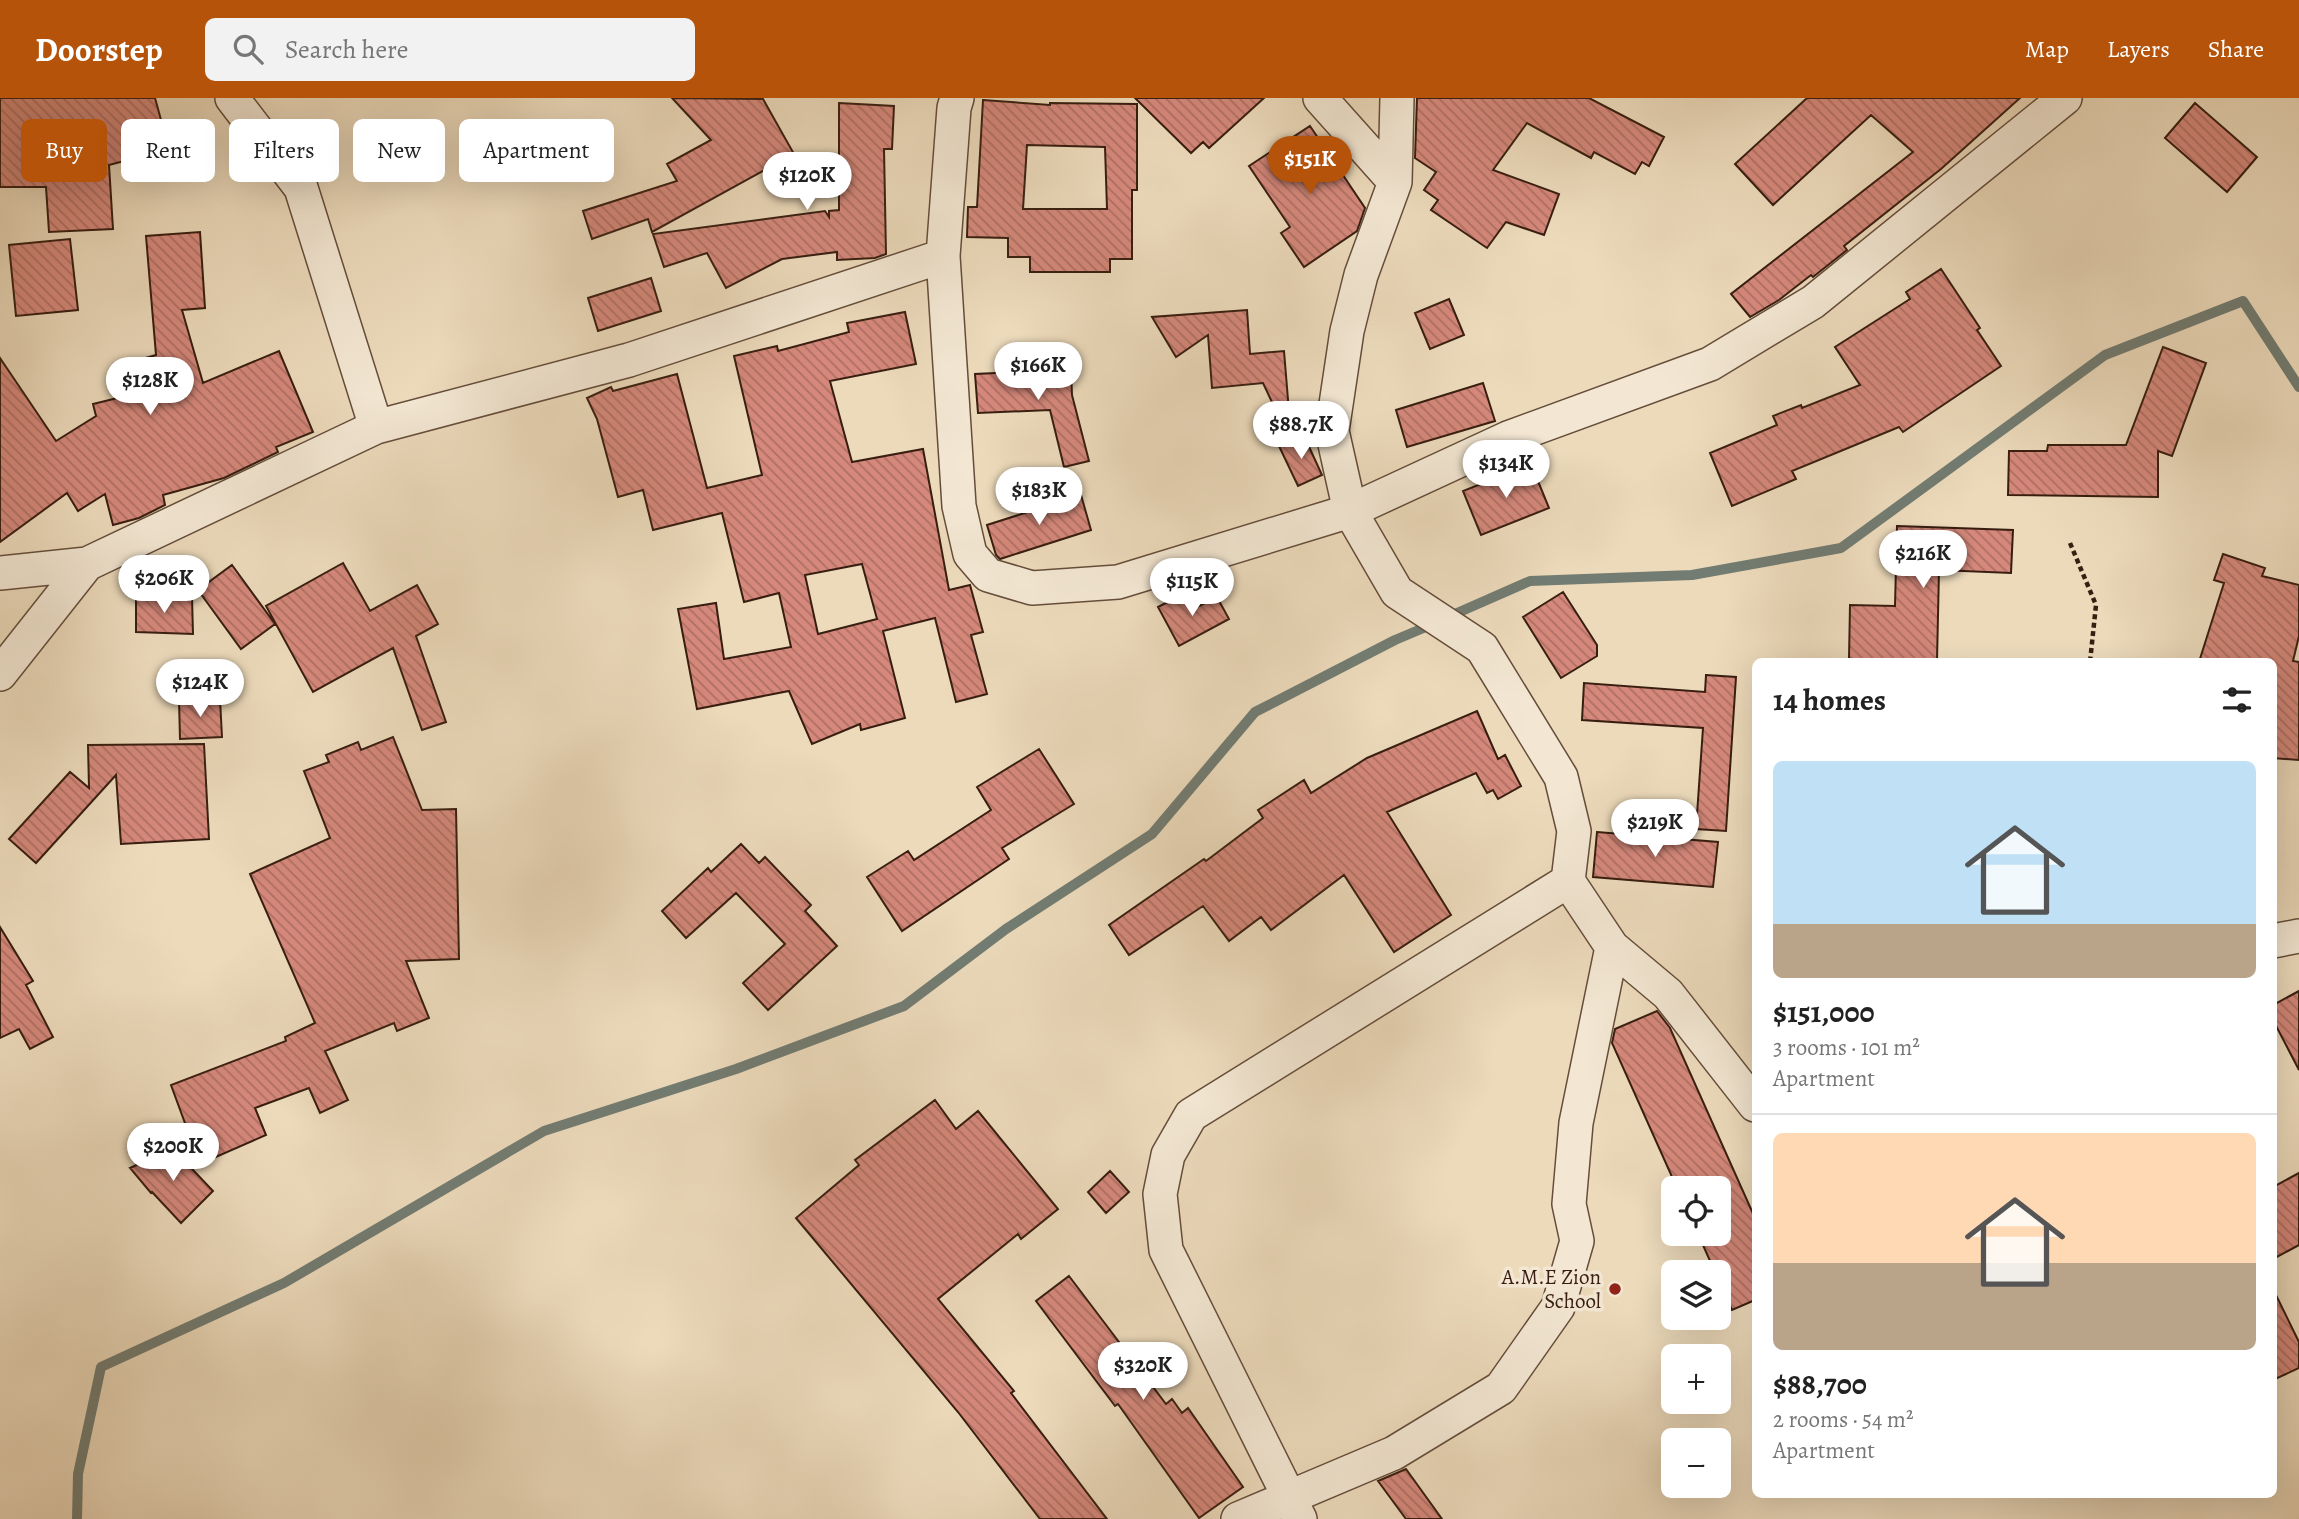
<!DOCTYPE html>
<meta charset="utf-8">
<style>
body{margin:0;font-family:Alegreya,serif;background:#f2f2f2;color:#222;height:100vh;display:flex;flex-direction:column;font-size:26px;white-space:nowrap}
*{box-sizing:border-box;margin:0}
p{font-size:23px;color:#767676}
.icon{flex:none;width:38px;height:38px;fill:none;stroke:currentColor;stroke-width:2;stroke-linecap:round;stroke-linejoin:round}
.map{position:relative;flex:1;overflow:hidden}
.drawer{position:absolute;left:1752px;top:560px;width:525px;height:840px;display:flex;flex-direction:column;background:#fff;border-radius:10px;box-shadow:0 7px 28px #0002}
.drawer>*{flex:none}
.hud{position:absolute;left:21px;top:21px;width:665px;height:63px;display:flex;gap:14px}
.fabs{position:absolute;left:1661px;top:1078px;display:grid;gap:14px}
.fabs a{display:grid;place-items:center;width:70px;height:70px;border-radius:10px;background:#fff;box-shadow:0 7px 28px #0002;font-size:35px}
.price{position:absolute;translate:-50% -60px;padding:0 16px;border-radius:24px;background:#fff;color:#222;font-size:23px;line-height:46px;filter:drop-shadow(0 2px 4px #0008)}
.price::after{content:'';position:absolute;left:50%;top:42px;width:21px;height:16px;margin-left:-10px;background:inherit;clip-path:polygon(0 0,100% 0,50% 100%)}
.price.current{background:#b45309;color:#fff}
ul{padding:0;list-style:none}
li{display:grid;align-content:center;gap:14px;height:371px;padding:0 21px}
li+li{border-top:2px solid #e0e0e0}
li span{display:grid;place-items:center;height:217px;border-radius:10px;color:#555}
li>.icon{margin-inline-start:auto}
span .icon{width:126px;height:126px;fill:#fffc;stroke-width:1}
li b{font-size:30px}
h2{display:flex;justify-content:space-between;align-items:center;height:84px;padding:0 21px;font-size:30px}
.tag{padding:0 24px;border-radius:10px;background:#fff;box-shadow:0 7px 28px #0002;font-size:24px;line-height:63px}
.tag.current{background:#b45309;color:#fff}
header{display:flex;align-items:center;gap:42px;box-sizing:border-box;height:98px;padding:0 35px;background:#b45309;color:#fff}
header strong{font-size:33px}
nav{display:flex;gap:38px;margin-inline-start:auto;font-size:24px}
.search{width:490px;height:63px;background:#f2f2f2;display:flex;align-items:center;gap:18px;box-sizing:border-box;padding:0 24px;border-radius:10px;color:#767676;font-size:26px}
.map>svg:first-child{display:block}
.lines{fill:none;stroke-linecap:round;stroke-linejoin:round}
.stream{stroke:#727c72;stroke-width:10}
.building{fill:url(#building-back-hatch);stroke:#381e10;stroke-width:2;fill-rule:evenodd}
.street-casing{stroke:#654d3b;stroke-width:36}
.path{stroke:#381e10;stroke-width:4.5;stroke-dasharray:5 3.5;stroke-linecap:butt}
.street{stroke:#f3e7d3;stroke-width:33}
.poi-dot{fill:#8f2418;stroke:#f3e7d3;stroke-width:2.5}
.labels{text-anchor:middle;dominant-baseline:central;stroke-width:7;stroke-linejoin:round;paint-order:stroke}
.poi-label{font-size:21px;fill:#381e10;stroke:#f3e7d3;text-anchor:end}
</style>
<header>
<strong>Doorstep</strong>
<div class="search"><svg class="icon" aria-label="search" viewBox="0 0 24 24"><circle cx="10" cy="10" r="6"/><path d="M15 15l6 6"/></svg>Search here</div>
<nav><a>Map</a><a>Layers</a><a>Share</a></nav>
</header>
<div class="map">
<svg width="2299" height="1421" viewBox="0 0 2299 1421">
<defs>
<pattern id="building-back-hatch" width="6" height="6" patternUnits="userSpaceOnUse" patternTransform="scale(1.75)"><rect width="6" height="6" fill="#d5887b"/><path d="M-1 5l2 2M0 0l6 6M5-1l2 2" fill="none" stroke="#ae6f63"/></pattern>
</defs>
<rect width="100%" height="100%" fill="#ecdabb"/>
<filter id="stains"><feTurbulence type="fractalNoise" baseFrequency=".00286" numOctaves="4"/><feColorMatrix values="0 0 0 0 .2 0 0 0 0 .09 0 0 0 0 .02 0 0 0 .5 -.17"/></filter>
<radialGradient id="worn" r=".72"><stop offset=".6" stop-color="#630" stop-opacity="0"/><stop offset="1" stop-color="#630" stop-opacity=".3"/></radialGradient>
<g class="lines">
<path class="stream" d="M 1448,519 L 1530,483 L 1692,477 L 1841,450 L 2105,257 L 2243,203 L 2299,289
M 77,1421 L 78,1376 L 101,1269 L 284,1185 L 544,1033 L 736,971 L 904,908 L 1006,831 L 1152,736 L 1255,614 L 1395,542 L 1433,526"/>
</g>
<path class="building" d="M 0,0 L 155,0 L 169,51 L 109,67 L 113,131 L 49,134 L 46,89 L 0,89 Z
M 672,0 L 763,1 L 794,56 L 652,134 L 648,121 L 592,141 L 583,113 L 677,83 L 667,66 L 711,42 Z
M 1135,0 L 1264,0 L 1209,50 L 1203,44 L 1191,55 Z
M 1417,0 L 1589,0 L 1664,39 L 1649,68 L 1642,64 L 1635,76 L 1594,54 L 1591,60 L 1527,25 L 1493,72 L 1559,96 L 1544,137 L 1506,124 L 1487,150 L 1431,112 L 1438,102 L 1424,92 L 1436,74 L 1415,60 Z
M 1807,0 L 2020,0 L 1941,71 L 1844,148 L 1847,152 L 1813,179 L 1811,177 L 1779,202 L 1750,219 L 1731,196 L 1913,54 L 1871,17 L 1773,107 L 1735,66 Z
M 983,2 L 1050,7 L 1050,5 L 1137,6 L 1137,92 L 1132,92 L 1132,161 L 1110,161 L 1110,174 L 1030,174 L 1030,159 L 1008,159 L 1008,140 L 967,139 L 968,109 L 977,109 ZM 1027,47 L 1105,49 L 1107,111 L 1023,111 Z
M 839,5 L 894,8 L 892,51 L 884,51 L 886,156 L 875,160 L 837,162 L 837,154 L 782,161 L 726,190 L 707,155 L 664,169 L 653,136 L 825,113 L 829,119 L 829,113 L 839,112 Z
M 2195,5 L 2257,59 L 2227,94 L 2165,40 Z
M 1310,28 L 1365,110 L 1357,133 L 1304,169 L 1281,135 L 1290,129 L 1249,68 Z
M 200,134 L 205,210 L 182,212 L 203,285 L 279,253 L 313,334 L 276,349 L 278,354 L 224,380 L 163,397 L 165,407 L 139,420 L 113,427 L 105,396 L 78,413 L 67,395 L 0,444 L 0,260 L 56,343 L 96,318 L 93,306 L 150,292 L 142,261 L 156,257 L 146,138 Z
M 70,141 L 78,212 L 16,218 L 9,147 Z
M 1941,171 L 1980,230 L 1977,232 L 2001,268 L 1903,334 L 1899,329 L 1792,373 L 1796,381 L 1732,408 L 1710,355 L 1777,327 L 1773,318 L 1801,307 L 1802,310 L 1860,287 L 1835,249 L 1910,201 L 1906,194 Z
M 651,180 L 661,213 L 598,233 L 588,200 Z
M 1449,201 L 1464,237 L 1430,251 L 1415,215 Z
M 1247,212 L 1250,256 L 1284,253 L 1291,338 L 1288,338 L 1263,285 L 1212,290 L 1208,237 L 1176,259 L 1152,219 Z
M 905,214 L 916,266 L 830,283 L 852,364 L 923,351 L 949,492 L 970,487 L 983,534 L 971,537 L 987,596 L 956,604 L 935,520 L 883,533 L 905,620 L 861,632 L 860,626 L 812,646 L 789,593 L 697,611 L 678,511 L 716,505 L 724,561 L 791,549 L 779,495 L 744,504 L 722,415 L 653,432 L 643,392 L 618,399 L 597,321 L 587,300 L 611,289 L 613,293 L 677,276 L 707,390 L 762,377 L 734,258 L 777,248 L 778,253 L 849,234 L 847,225 ZM 862,466 L 877,521 L 818,536 L 805,477 Z
M 2163,249 L 2206,265 L 2172,358 L 2158,353 L 2158,399 L 2008,397 L 2009,353 L 2047,353 L 2048,347 L 2126,347 Z
M 1062,256 L 1066,272 L 1071,272 L 1072,297 L 1089,363 L 1064,369 L 1050,312 L 978,315 L 975,276 L 1041,273 L 1039,262 Z
M 1483,285 L 1495,323 L 1407,349 L 1396,312 Z
M 1305,340 L 1322,377 L 1298,388 L 1279,348 Z
M 1531,366 L 1549,410 L 1481,437 L 1463,393 Z
M 1081,397 L 1091,432 L 1000,461 L 996,457 L 987,427 Z
M 1897,428 L 2013,432 L 2011,475 L 1939,472 L 1937,563 L 1849,561 L 1850,507 L 1895,508 Z
M 2223,456 L 2265,470 L 2262,478 L 2299,487 L 2299,538 L 2293,563 L 2299,564 L 2299,662 L 2273,660 L 2273,564 L 2199,564 L 2224,485 L 2214,482 Z
M 343,465 L 370,513 L 417,487 L 438,526 L 416,538 L 446,624 L 422,632 L 393,550 L 313,594 L 266,508 Z
M 232,467 L 275,526 L 241,551 L 198,492 Z
M 1563,494 L 1597,547 L 1597,558 L 1561,580 L 1523,519 Z
M 1185,495 L 1193,511 L 1217,499 L 1229,521 L 1179,548 L 1158,509 Z
M 136,498 L 192,499 L 193,536 L 136,534 Z
M 1706,577 L 1736,579 L 1726,733 L 1696,731 L 1703,630 L 1582,622 L 1584,585 L 1705,594 Z
M 220,601 L 222,639 L 180,641 L 179,602 Z
M 1477,613 L 1498,661 L 1505,657 L 1521,688 L 1498,701 L 1493,692 L 1487,695 L 1476,675 L 1387,714 L 1451,817 L 1394,854 L 1344,777 L 1271,832 L 1261,819 L 1229,843 L 1203,808 L 1129,857 L 1109,827 L 1204,761 L 1206,763 L 1263,720 L 1258,712 L 1304,682 L 1311,695 L 1367,660 Z
M 393,639 L 422,712 L 456,711 L 459,861 L 406,863 L 429,920 L 397,933 L 394,925 L 325,953 L 348,1002 L 320,1015 L 309,990 L 255,1010 L 266,1037 L 200,1066 L 171,987 L 286,943 L 285,939 L 315,925 L 250,776 L 330,740 L 304,673 L 329,664 L 326,657 L 358,644 L 361,652 Z
M 204,646 L 209,741 L 121,746 L 116,677 L 36,765 L 9,741 L 70,674 L 89,690 L 88,647 Z
M 1039,651 L 1074,706 L 1002,750 L 1009,761 L 902,833 L 867,779 L 908,753 L 914,762 L 991,712 L 977,689 Z
M 1597,734 L 1718,744 L 1713,789 L 1593,779 Z
M 741,746 L 759,765 L 765,759 L 811,807 L 805,813 L 837,848 L 768,912 L 743,885 L 785,846 L 736,795 L 686,840 L 662,813 L 708,770 L 711,774 Z
M 0,829 L 33,883 L 26,887 L 53,939 L 30,951 L 19,931 L 0,940 Z
M 2299,893 L 2299,972 L 2273,922 L 2273,907 Z
M 1657,913 L 1670,930 L 1755,1120 L 1755,1202 L 1732,1212 L 1718,1182 L 1718,1174 L 1715,1174 L 1698,1136 L 1718,1136 L 1718,1090 L 1677,1090 L 1612,945 L 1615,931 Z
M 935,1002 L 956,1031 L 978,1013 L 1058,1111 L 1021,1141 L 1018,1136 L 938,1201 L 1014,1293 L 1011,1295 L 1107,1421 L 1040,1421 L 958,1314 L 796,1120 L 859,1067 L 855,1062 Z
M 173,1051 L 213,1093 L 181,1125 L 152,1094 L 151,1095 L 130,1070 Z
M 1110,1073 L 1129,1094 L 1106,1115 L 1088,1094 Z
M 2299,1075 L 2299,1147 L 2273,1161 L 2273,1089 Z
M 1069,1178 L 1166,1306 L 1172,1301 L 1182,1315 L 1188,1310 L 1243,1389 L 1199,1420 L 1118,1306 L 1115,1308 L 1036,1203 Z
M 2273,1191 L 2299,1244 L 2299,1270 L 2273,1282 Z
M 1406,1371 L 1442,1421 L 1406,1421 L 1378,1383 Z"/>
<g class="lines">
<g class="street-casing">
<path id="street" d="M 232,0 L 301,90 L 376,329
M 957,0 L 954,10 L 943,158 L 959,408 L 970,456 L 988,477 L 1032,490 L 1118,484 L 1350,413 L 1332,333 L 1347,233 L 1361,177 L 1395,84 L 1397,0
M 1320,0 L 1395,84
M 0,475 L 87,466
M 0,576 L 87,466 L 376,329 L 629,262 L 943,158
M 1568,783 L 1612,849 L 1668,896 L 1755,1007
M 2273,843 L 2299,838
M 1238,1421 L 1394,1355 L 1501,1290 L 1558,1209 L 1577,1143 L 1569,1106 L 1576,1025 L 1612,849
M 1300,1421 L 1166,1152 L 1160,1096 L 1168,1057 L 1191,1017 L 1568,783 L 1574,733 L 1561,679 L 1482,550 L 1397,494 L 1350,413 L 1508,340 L 1710,266 L 1813,204 L 2065,0"/>
</g>
<path class="path" d="M 2070,445 L 2096,507 L 2090,564"/>
<use href="#street" class="street"/>
</g>
<circle class="poi-dot" cx="1615" cy="1191" r="7"/>
<g class="labels">
<g class="poi-label">
<text x="1601" y="1179">A.M.E Zion<tspan x="1601" dy="24">School</tspan></text>
</g>
</g>
<rect width="100%" height="100%" filter="url(#stains)"/>
<rect width="100%" height="100%" fill="url(#worn)"/>
</svg>
<div class="fabs">
<a><svg class="icon" aria-label="locate" viewBox="0 0 24 24"><circle cx="12" cy="12" r="6"/><path d="M12 2v4M12 18v4M2 12h4M18 12h4"/></svg></a>
<a><svg class="icon" aria-label="layers" viewBox="0 0 24 24"><path d="M12 4l9 5-9 5-9-5zM3 14l9 5 9-5"/></svg></a>
<a>+</a>
<a>−</a>
</div>
<b class="price current" style="left:1310px;top:98px">$151K</b>
<b class="price" style="left:807px;top:114px">$120K</b>
<b class="price" style="left:1038px;top:304px">$166K</b>
<b class="price" style="left:150px;top:319px">$128K</b>
<b class="price" style="left:1301px;top:363px">$88.7K</b>
<b class="price" style="left:1506px;top:402px">$134K</b>
<b class="price" style="left:1039px;top:429px">$183K</b>
<b class="price" style="left:1923px;top:492px">$216K</b>
<b class="price" style="left:164px;top:517px">$206K</b>
<b class="price" style="left:1192px;top:520px">$115K</b>
<b class="price" style="left:200px;top:621px">$124K</b>
<b class="price" style="left:1655px;top:761px">$219K</b>
<b class="price" style="left:173px;top:1085px">$200K</b>
<b class="price" style="left:1143px;top:1304px">$320K</b>
<div class="hud">
<a class="tag current">Buy</a>
<a class="tag">Rent</a>
<a class="tag">Filters</a>
<a class="tag">New</a>
<a class="tag">Apartment</a>
</div>
<section class="drawer">
<h2>14 homes<svg class="icon" aria-label="filters" viewBox="0 0 24 24"><path d="M4 7h16M4 17h16"/><circle cx="9" cy="7" r="2"/><circle cx="15" cy="17" r="2"/></svg></h2>
<ul>
<li><span style="background:linear-gradient(#bfe0f5 75%,#b9a48a 0)"><svg class="icon" aria-label="home" viewBox="0 0 24 24"><path d="M3 11l9-7 9 7M6 9v11h12V9"/></svg></span><div><b>$151,000</b><p>3 rooms · 101 m²</p><p>Apartment</p></div></li>
<li><span style="background:linear-gradient(#ffd9b3 60%,#b9a48a 0)"><svg class="icon" aria-label="home" viewBox="0 0 24 24"><path d="M3 11l9-7 9 7M6 9v11h12V9"/></svg></span><div><b>$88,700</b><p>2 rooms · 54 m²</p><p>Apartment</p></div></li>
</ul>
</section>
</div>
